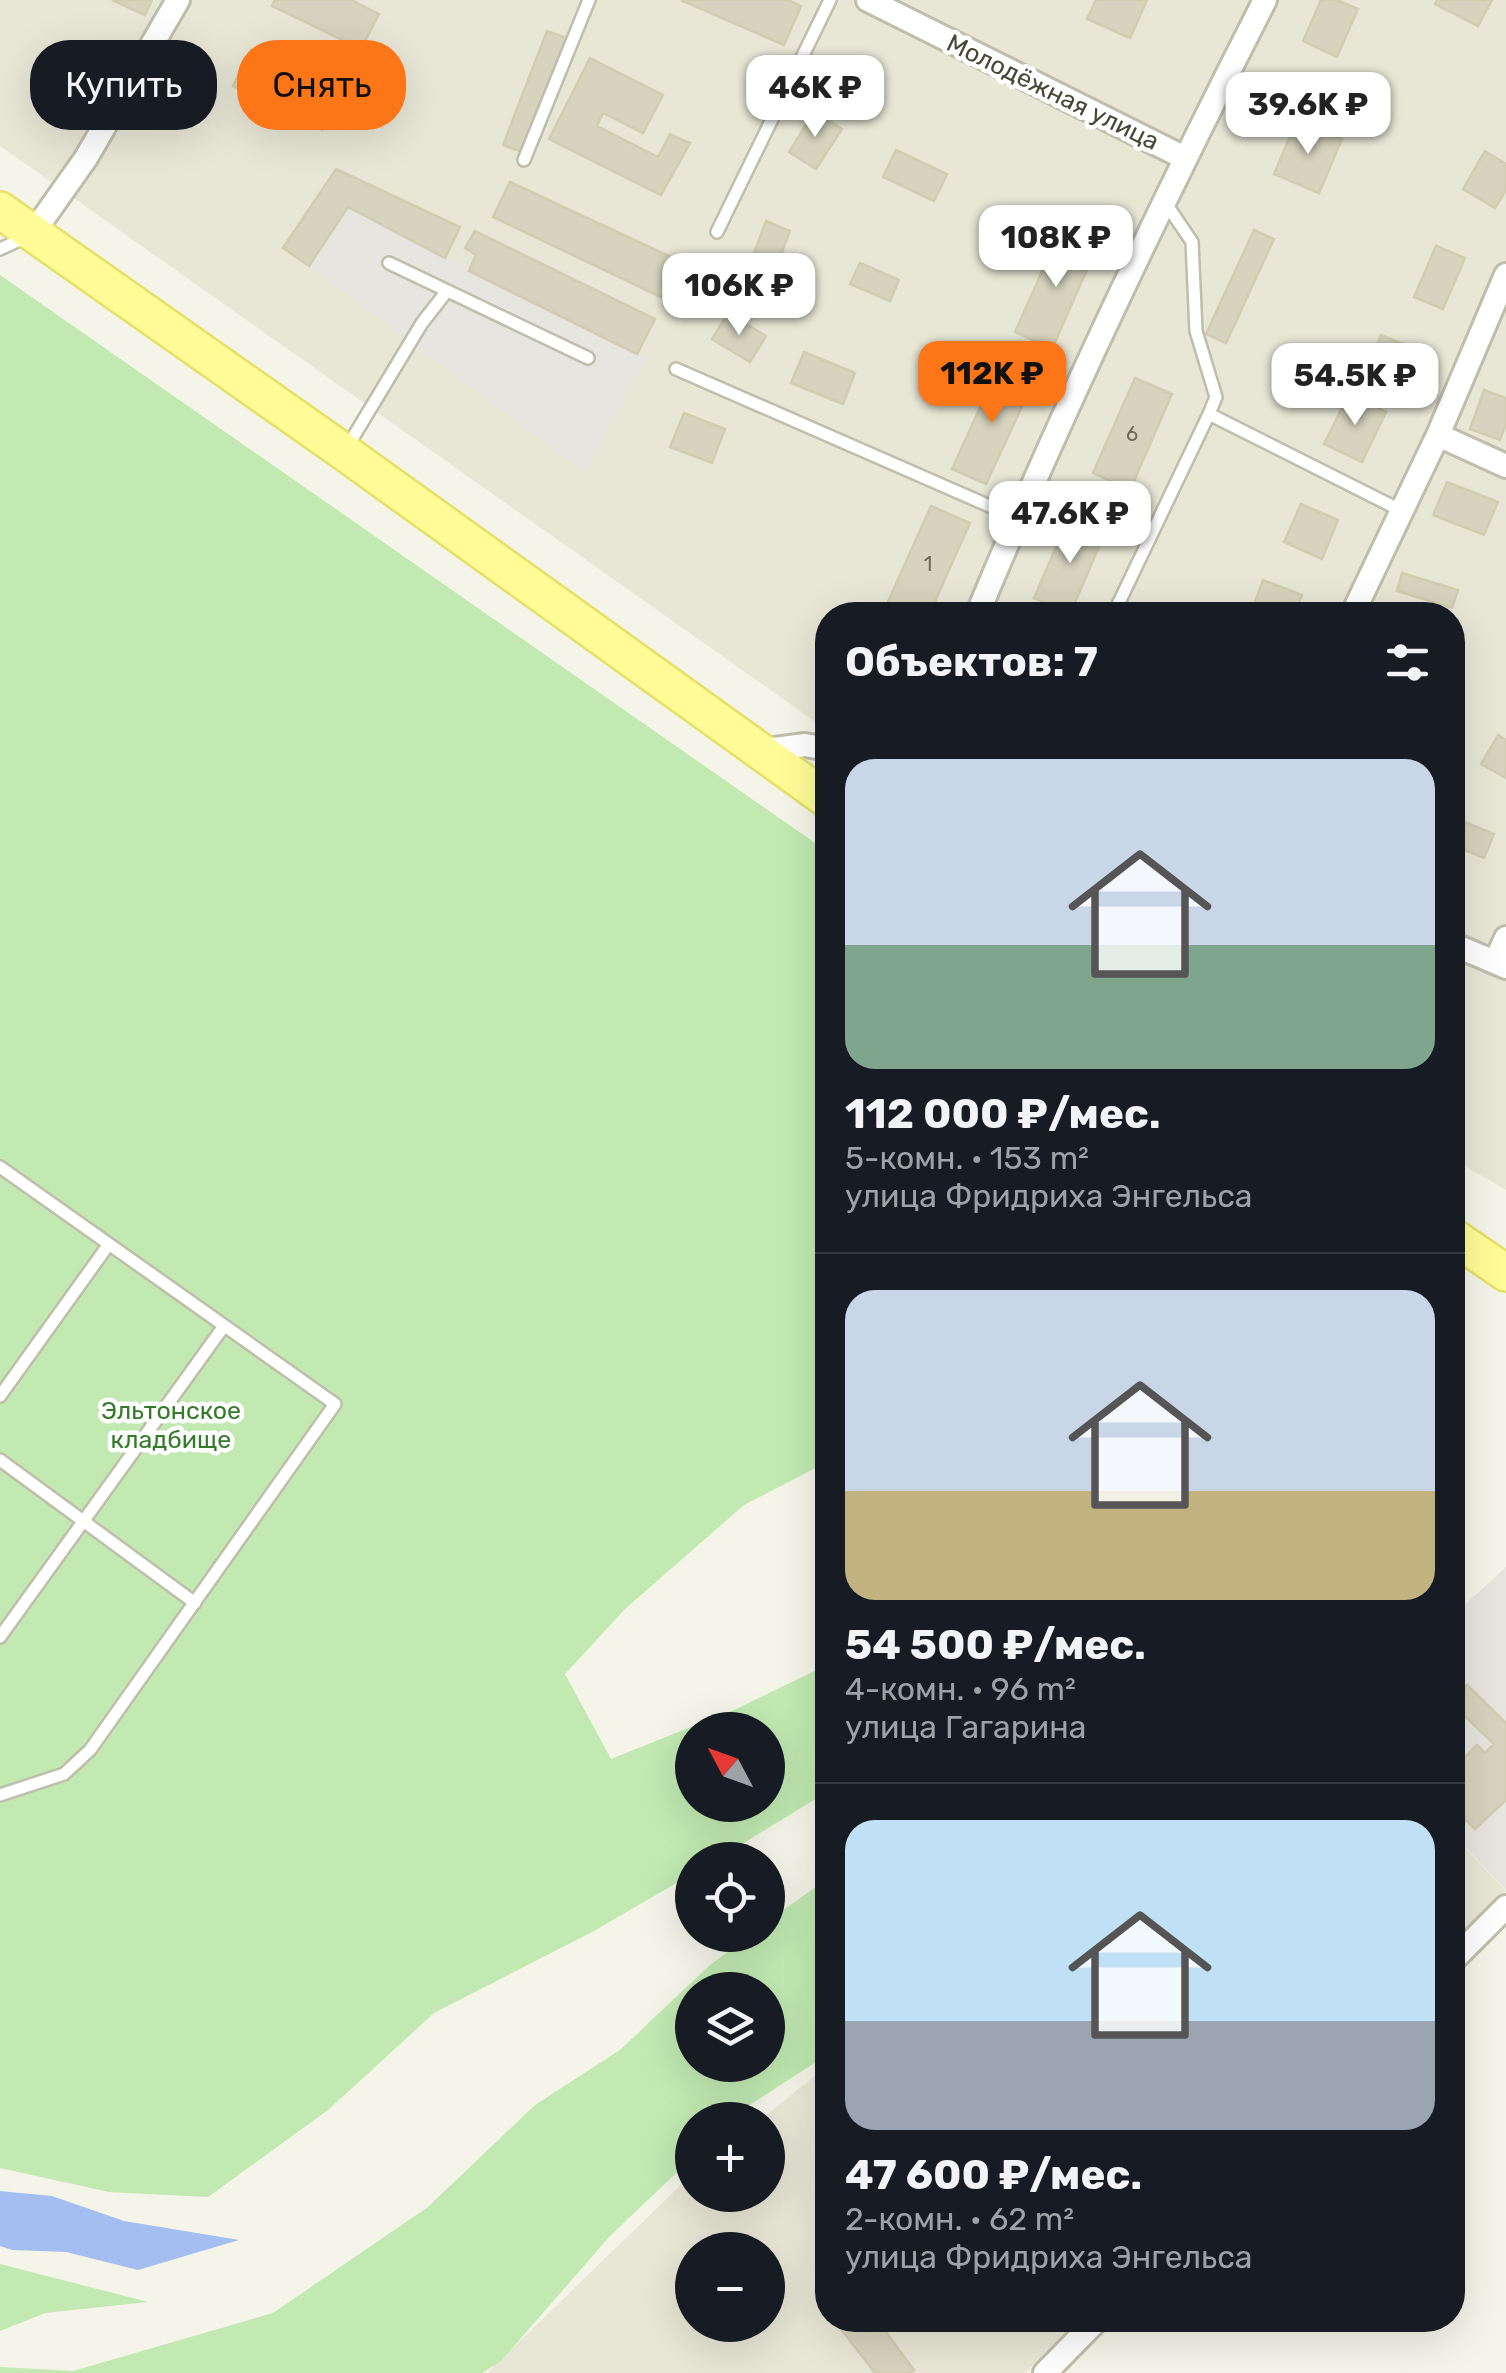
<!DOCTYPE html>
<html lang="ru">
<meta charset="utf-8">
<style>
body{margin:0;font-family:Rubik,sans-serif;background:#20242c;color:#f1f3f6;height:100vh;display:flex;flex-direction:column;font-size:38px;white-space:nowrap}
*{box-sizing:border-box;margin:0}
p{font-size:32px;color:#9ea1a6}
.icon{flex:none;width:55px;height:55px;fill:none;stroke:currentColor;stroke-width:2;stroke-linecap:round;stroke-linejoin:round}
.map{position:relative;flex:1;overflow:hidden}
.side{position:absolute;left:815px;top:602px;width:650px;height:1730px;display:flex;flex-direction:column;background:#171b24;border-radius:40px;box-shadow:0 10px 40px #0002}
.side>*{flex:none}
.banner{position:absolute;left:30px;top:40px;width:635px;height:90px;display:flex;gap:20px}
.needle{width:65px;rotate:311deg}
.fabs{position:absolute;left:675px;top:1712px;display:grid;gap:20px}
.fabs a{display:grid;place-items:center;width:110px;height:110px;border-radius:50%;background:#171b24;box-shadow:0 10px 40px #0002;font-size:50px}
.price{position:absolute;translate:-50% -85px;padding:0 22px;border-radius:20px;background:#fff;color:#222;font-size:32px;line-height:65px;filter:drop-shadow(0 2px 5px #0008)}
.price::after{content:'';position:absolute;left:50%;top:60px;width:30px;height:22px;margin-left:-15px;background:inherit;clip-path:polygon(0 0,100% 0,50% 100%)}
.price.active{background:#fc7618;color:#111}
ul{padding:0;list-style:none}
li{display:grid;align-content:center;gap:20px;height:530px;padding:0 30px}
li+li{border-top:2px solid #363941}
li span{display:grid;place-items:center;height:310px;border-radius:30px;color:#555}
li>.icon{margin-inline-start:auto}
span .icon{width:180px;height:180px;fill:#fffc;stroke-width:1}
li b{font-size:42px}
h2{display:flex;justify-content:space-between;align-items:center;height:120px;padding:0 30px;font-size:42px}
.chip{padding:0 35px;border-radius:40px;background:#171b24;box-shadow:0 10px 40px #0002;font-size:35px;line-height:90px}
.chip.active{background:#fc7618;color:#111}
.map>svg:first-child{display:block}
.residential{fill:#e8e7d6;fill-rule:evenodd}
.industrial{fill:#e7e5dd}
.green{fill:#c1e9b1;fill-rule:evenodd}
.parking{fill:#e6e5e0}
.water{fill:#a5bef1}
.building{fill:#d6d3be;stroke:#d1cdb1;stroke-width:2.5}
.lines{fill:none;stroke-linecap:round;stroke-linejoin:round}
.lane-casing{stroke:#c0beab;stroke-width:16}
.street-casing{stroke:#c0beab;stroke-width:28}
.primary-casing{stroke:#e5e066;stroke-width:40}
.lane{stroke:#fff;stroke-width:11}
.street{stroke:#fff;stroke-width:22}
.primary{stroke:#fffc97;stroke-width:35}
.labels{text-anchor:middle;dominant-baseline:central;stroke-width:9;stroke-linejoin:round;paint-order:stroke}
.number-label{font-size:20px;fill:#6c6959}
.street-label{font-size:25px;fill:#484637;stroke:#fff}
.park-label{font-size:25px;fill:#337b29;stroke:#fff}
</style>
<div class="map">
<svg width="1506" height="2373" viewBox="0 0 1506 2373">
<rect width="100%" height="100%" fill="#f4f4e8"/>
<path class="residential" d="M 0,0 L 1506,0 L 1506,1190 L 1453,1159 L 1452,615 L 828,615 L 827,730 L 0,146 Z
M 1452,1834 L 1506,1891 L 1453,1946 L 1452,1946 Z
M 827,2066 L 828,2320 L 1078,2320 L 1025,2373 L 487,2373 L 692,2174 L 692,2195 L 768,2195 L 768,2120 L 760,2120 ZM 692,2250 L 768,2250 L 768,2325 L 692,2325 Z"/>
<path class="industrial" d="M 1506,1567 L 1506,1890 L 1453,1834 L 1453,1616 Z"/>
<path class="green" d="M 0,275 L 828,852 L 827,1462 L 744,1505 L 625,1609 L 565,1674 L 611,1759 L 736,1709 L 827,1665 L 827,1792 L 716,1860 L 692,1860 L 692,1874 L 592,1932 L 434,2013 L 328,2110 L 208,2197 L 109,2192 L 0,2168 ZM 692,1730 L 768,1730 L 768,1805 L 692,1805 Z
M 827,1879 L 827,2055 L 745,2108 L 733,2120 L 692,2120 L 692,2158 L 610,2236 L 501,2361 L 482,2373 L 0,2373 L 0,2367 L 73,2371 L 273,2313 L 428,2207 L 535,2105 L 620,2050 L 710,1965 L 750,1935 L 768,1935 L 768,1921 ZM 768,1990 L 768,2065 L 692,2065 L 692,1990 Z
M 0,2264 L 148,2302 L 45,2313 L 0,2331 Z"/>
<path class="parking" d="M 348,207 L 645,358 L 585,473 L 309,266 Z"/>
<path class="water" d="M 0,2191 L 52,2196 L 124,2221 L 239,2240 L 138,2270 L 66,2252 L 12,2250 L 0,2246 Z"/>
<path class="building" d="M 112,0 L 152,0 L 145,15 Z
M 275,0 L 351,0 L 379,14 L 361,49 L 272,6 Z
M 681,0 L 788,0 L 801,6 L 784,45 Z
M 1096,0 L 1147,0 L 1130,38 L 1087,19 Z
M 1321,0 L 1337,0 L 1358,9 L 1337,57 L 1303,41 Z
M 1437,0 L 1492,0 L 1478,26 L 1435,4 Z
M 547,31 L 566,38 L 522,152 L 503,145 Z
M 251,50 L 340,93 L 322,130 L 233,86 Z
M 590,58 L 663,95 L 643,133 L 603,113 L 597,126 L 658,157 L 670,134 L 690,143 L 661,195 L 549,139 Z
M 814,112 L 842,129 L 816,169 L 789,152 Z
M 1297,120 L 1342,139 L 1319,193 L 1274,174 Z
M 896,150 L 947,174 L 934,201 L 883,177 Z
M 1485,151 L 1506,164 L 1506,190 L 1495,208 L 1463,189 Z
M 336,169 L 460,227 L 445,258 L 348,207 L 309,266 L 283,248 Z
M 510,182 L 686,264 L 669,301 L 493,217 Z
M 766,221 L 790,231 L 774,273 L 750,264 Z
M 1254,230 L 1274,239 L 1226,343 L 1206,334 Z
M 475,231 L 655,319 L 637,354 L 469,271 L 476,255 L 465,248 Z
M 1060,231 L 1097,247 L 1052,349 L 1015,332 Z
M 1436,246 L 1465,258 L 1443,309 L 1414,297 Z
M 860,263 L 899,280 L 890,301 L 850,284 Z
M 728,313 L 766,336 L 750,362 L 712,339 Z
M 1381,335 L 1415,349 L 1404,376 L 1370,363 Z
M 804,352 L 855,373 L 843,404 L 791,383 Z
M 998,368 L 1033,383 L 986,484 L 952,469 Z
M 1135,378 L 1172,394 L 1130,490 L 1093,473 Z
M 1484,390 L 1506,398 L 1506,424 L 1500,440 L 1470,429 Z
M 1349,394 L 1386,412 L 1362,462 L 1324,444 Z
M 684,413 L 725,429 L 712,463 L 670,447 Z
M 1447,482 L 1498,502 L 1484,535 L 1433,515 Z
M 1301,504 L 1338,520 L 1322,559 L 1284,542 Z
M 931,506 L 970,523 L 929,615 L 907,615 L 886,606 Z
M 1069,517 L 1105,533 L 1070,614 L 1034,598 Z
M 1402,573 L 1458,590 L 1452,608 L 1397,591 Z
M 1263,580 L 1302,595 L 1294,615 L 1250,615 Z
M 1498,735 L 1506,740 L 1506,778 L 1481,764 Z
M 1460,820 L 1494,834 L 1484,858 L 1452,845 Z
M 1467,1685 L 1506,1723 L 1506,1800 L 1475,1829 L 1452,1807 L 1452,1793 L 1459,1786 L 1452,1779 L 1452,1770 L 1477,1745 L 1485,1753 L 1494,1744 L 1452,1704 L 1452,1700 Z
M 853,2320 L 877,2320 L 914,2370 L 910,2373 L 875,2373 L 841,2329 Z"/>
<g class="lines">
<g class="lane-casing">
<path id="lane" d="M 524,160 L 589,0
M 1165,202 L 1192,242 L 1196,331 L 1216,397 L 1209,414 L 1402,511
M 717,232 L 830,0
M 0,249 L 28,236
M 389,263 L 588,358
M 676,369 L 1017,518
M 346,449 L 422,323 L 447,291
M 1113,615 L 1209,414
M 0,1167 L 335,1404 L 90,1750 L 64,1774 L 0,1795
M 0,1396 L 109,1244
M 0,1460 L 195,1603
M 0,1637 L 224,1326"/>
</g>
<g class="street-casing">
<path id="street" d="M 868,0 L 1185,158
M 33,233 L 86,158 L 178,0
M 1438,435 L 1506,466
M 977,615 C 1064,406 1162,202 1265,0
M 1352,615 L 1438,435 L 1506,275
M 759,751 L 805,745 L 828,749
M 1452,944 L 1506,967
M 1495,962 L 1506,938
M 1452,1961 L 1506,1907
M 1045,2373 L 1097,2320"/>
</g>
<g class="primary-casing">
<path id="primary" d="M 0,210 L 344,452 L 828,800
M 1452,1236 L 1506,1273"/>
</g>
<use href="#lane" class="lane"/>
<use href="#street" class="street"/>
<use href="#primary" class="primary"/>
</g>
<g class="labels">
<g class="number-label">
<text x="1132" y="434">6</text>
<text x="928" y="564">1</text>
</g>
<g class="street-label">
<text transform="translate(1053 92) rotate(26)">Молодёжная улица</text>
</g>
<g class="park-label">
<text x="171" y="1410">Эльтонское<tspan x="171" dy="29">кладбище</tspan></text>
</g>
</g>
</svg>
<div class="fabs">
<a><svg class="needle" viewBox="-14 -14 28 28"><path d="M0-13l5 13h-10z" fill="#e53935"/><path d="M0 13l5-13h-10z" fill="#9ea1a6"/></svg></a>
<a><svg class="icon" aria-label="locate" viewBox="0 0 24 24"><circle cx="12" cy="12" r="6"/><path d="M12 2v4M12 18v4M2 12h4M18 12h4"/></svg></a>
<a><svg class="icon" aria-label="layers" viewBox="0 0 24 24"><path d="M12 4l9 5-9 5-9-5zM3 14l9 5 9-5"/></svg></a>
<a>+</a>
<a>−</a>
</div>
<b class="price" style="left:815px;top:140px">46K ₽</b>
<b class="price" style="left:1308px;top:157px">39.6K ₽</b>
<b class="price" style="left:1056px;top:290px">108K ₽</b>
<b class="price" style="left:739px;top:338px">106K ₽</b>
<b class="price active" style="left:992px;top:426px">112K ₽</b>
<b class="price" style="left:1355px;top:428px">54.5K ₽</b>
<b class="price" style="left:1070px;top:566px">47.6K ₽</b>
<div class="banner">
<a class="chip">Купить</a>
<a class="chip active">Снять</a>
</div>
<section class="side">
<h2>Объектов: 7<svg class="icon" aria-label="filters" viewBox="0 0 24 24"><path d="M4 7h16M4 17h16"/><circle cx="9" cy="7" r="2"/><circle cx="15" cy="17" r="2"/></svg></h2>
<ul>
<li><span style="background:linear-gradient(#c9d6e8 60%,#7fa58c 0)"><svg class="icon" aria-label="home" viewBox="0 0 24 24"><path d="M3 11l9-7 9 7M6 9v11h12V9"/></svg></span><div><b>112 000 ₽/мес.</b><p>5-комн. · 153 m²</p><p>улица Фридриха Энгельса</p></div></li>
<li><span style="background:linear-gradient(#c9d6e8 65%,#c2b280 0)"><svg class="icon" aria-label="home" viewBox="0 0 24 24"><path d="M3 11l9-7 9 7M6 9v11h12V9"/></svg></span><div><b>54 500 ₽/мес.</b><p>4-комн. · 96 m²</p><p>улица Гагарина</p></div></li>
<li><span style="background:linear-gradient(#bfe0f5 65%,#9aa5b1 0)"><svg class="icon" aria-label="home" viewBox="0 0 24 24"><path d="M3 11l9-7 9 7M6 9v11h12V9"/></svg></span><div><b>47 600 ₽/мес.</b><p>2-комн. · 62 m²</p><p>улица Фридриха Энгельса</p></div></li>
</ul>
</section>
</div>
